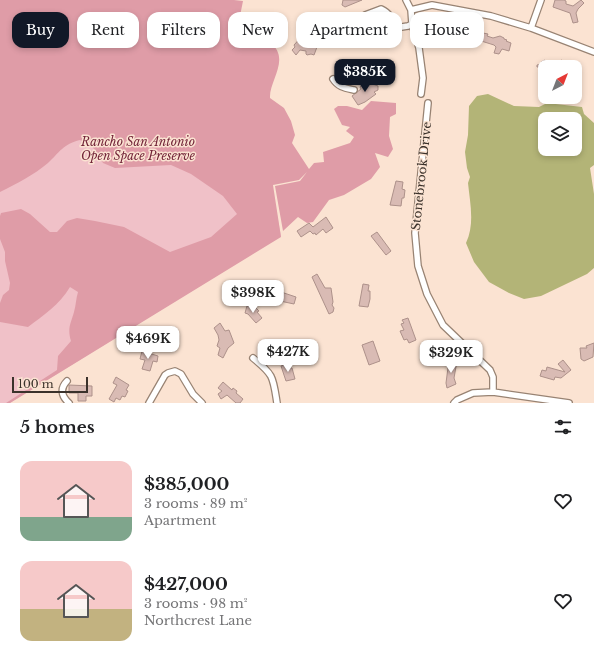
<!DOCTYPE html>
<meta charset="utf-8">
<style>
body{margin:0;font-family:"Libre Baskerville",serif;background:#f6f6f6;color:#202124;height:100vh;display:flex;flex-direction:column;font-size:15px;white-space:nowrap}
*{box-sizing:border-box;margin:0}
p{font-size:13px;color:#757577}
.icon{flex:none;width:22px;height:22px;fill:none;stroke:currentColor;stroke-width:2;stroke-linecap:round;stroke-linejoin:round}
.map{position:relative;height:403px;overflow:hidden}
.details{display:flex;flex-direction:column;background:#fff;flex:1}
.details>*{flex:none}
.guide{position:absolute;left:12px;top:12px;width:570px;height:36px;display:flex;gap:8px}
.needle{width:26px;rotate:42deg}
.fabs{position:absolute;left:538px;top:60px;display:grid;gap:8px}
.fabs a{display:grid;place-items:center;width:44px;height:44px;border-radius:8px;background:#fff;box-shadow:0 2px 6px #0003;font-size:20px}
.scale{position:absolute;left:12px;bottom:10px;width:76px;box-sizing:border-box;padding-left:4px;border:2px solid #3b322b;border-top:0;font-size:11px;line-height:14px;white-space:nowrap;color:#3b322b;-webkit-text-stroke:3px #fbe3d2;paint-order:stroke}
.price{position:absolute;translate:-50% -34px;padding:0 9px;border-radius:8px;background:#fff;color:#222;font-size:13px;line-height:26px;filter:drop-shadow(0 1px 2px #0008)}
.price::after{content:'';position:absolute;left:50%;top:24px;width:12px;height:9px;margin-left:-6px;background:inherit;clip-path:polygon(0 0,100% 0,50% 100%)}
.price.selected{background:#111827;color:#fff}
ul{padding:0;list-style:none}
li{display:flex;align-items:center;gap:12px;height:100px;padding:0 20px}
li span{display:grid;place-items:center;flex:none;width:112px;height:80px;border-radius:12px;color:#555}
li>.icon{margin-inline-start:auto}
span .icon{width:48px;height:48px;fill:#fffc;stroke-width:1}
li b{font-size:17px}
h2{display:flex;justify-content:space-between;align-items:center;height:48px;padding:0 20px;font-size:17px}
.tag{padding:0 14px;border-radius:12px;background:#fff;box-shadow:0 2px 6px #0003;font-size:14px;line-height:36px}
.tag.selected{background:#111827;color:#fff}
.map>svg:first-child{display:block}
.green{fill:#f0c1c8}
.forest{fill:#df9ca7}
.water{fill:#b3b477;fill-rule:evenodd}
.building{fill:#d9bbb4;stroke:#ad918a}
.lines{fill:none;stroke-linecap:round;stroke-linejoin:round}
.minor-casing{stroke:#988373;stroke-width:8}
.minor{stroke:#fff;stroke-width:5.5}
.labels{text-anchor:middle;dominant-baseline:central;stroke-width:3;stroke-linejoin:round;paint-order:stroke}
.park-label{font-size:12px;font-style:italic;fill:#732539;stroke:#fbe3d2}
.street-label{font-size:12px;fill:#3b322b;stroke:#fbe3d2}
</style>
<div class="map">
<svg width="594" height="403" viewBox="0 0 594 403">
<rect width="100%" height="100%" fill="#fbe3d2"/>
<path class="green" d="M 0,0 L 232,0 L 229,27 L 236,28 L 267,89 L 271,183 L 281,236 L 10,403 L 0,403 Z"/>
<path class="forest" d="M 0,0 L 234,0 L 243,1 L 240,16 L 231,27 C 242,27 250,32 260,37 C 264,40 270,42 273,45 C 289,61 269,81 270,98 L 284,108 L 291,121 L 295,135 L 292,143 L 309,169 L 314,163 L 324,162 L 323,152 L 350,143 L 354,137 L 346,131 L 350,127 L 342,125 L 334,109 L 338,106 L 347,106 L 362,110 L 371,101 L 396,103 L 396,114 L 390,117 L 389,136 L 393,149 L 388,157 L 375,153 L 380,167 L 371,179 L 344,195 L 329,200 L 313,222 L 307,223 L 298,217 L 283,231 L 275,186 L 300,181 L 307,172 L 299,180 L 273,185 L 281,237 L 10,403 L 6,403 L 57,370 L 58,356 L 71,341 C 67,328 71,323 74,312 C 76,305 76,298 78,292 L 70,287 C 59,305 44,315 28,327 L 0,322 L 0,303 L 3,295 L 9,290 L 10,283 L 5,261 L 5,252 L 0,239 L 0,216 L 1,213 L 21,209 L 30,214 L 50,232 L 57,232 L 67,221 L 77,218 L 95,221 L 124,227 L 170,252 L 211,237 L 237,214 L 223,196 L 191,174 L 171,165 L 115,168 L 103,163 L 92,146 L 80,140 C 63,144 60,152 48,163 C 34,175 16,184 0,192 Z"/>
<path class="water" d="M 488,94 L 514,106 L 539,107 L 547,103 L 582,107 L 584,114 L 594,123 L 594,165 L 590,168 L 594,194 L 594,268 L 587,274 L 541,296 L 524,299 L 509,293 L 489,282 L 474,262 L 466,243 C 475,224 470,203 468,183 L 470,177 L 467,168 L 465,152 L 468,135 L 469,106 L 477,96 ZM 545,119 L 575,119 L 575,149 L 545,149 Z"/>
<path class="building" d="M 343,0 L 362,0 L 345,7 L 342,5 Z
M 555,0 L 564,0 L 566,1 L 566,4 L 573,6 L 581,0 L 584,3 L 578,9 L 576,13 L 578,22 L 573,23 L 570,13 L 553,7 Z
M 379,14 L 383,16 L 388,29 L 388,31 L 383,36 L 381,34 L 376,36 L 376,32 L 378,31 L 374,23 L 365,25 L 363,20 Z
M 442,23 L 443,25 L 447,24 L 451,24 L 462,27 L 460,36 L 451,34 L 447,36 L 446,35 L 437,42 L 435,40 L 432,40 L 429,34 L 435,30 L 434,29 Z
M 480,33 L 483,34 L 483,33 L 488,34 L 487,36 L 493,38 L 500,36 L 504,38 L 504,39 L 507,40 L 506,41 L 511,43 L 509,51 L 502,49 L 499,54 L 494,53 L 496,47 L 494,45 L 478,40 Z
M 304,34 L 308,38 L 307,39 L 317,47 L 314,55 L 311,54 L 307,55 L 306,54 L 306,51 L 300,50 L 296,55 L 292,50 L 295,47 L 294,45 Z
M 545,60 L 546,63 L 553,62 L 555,63 L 562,60 L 565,67 L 545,67 L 545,69 L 541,70 L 540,67 L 537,67 L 537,65 L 542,64 L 541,62 Z
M 370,83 L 378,86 L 378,90 L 374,92 L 376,94 L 365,102 L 358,105 L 352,96 L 361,89 L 360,87 L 363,84 L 364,86 Z
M 396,181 L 403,182 L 402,189 L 405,190 L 404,198 L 402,198 L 401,206 L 390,205 Z
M 326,217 L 333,228 L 326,233 L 323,229 L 316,235 L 315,233 L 313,234 L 310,231 L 301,237 L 297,231 L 309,223 L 313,227 Z
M 377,232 L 391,251 L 386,255 L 371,236 Z
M 317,274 L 325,288 L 331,288 L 333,302 L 332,305 L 334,308 L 333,312 L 329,314 L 312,277 Z
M 363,284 L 369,285 L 368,291 L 370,291 L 370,299 L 368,307 L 359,306 Z
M 279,288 L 284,293 L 296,297 L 294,304 L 280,301 L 273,294 Z
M 247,306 L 253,308 L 255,307 L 259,311 L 257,312 L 262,318 L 256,323 L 248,314 L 245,313 Z
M 408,318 L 416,340 L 409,343 L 407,339 L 404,340 L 400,331 L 404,330 L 401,324 L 404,323 L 402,320 Z
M 220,323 L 225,331 L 229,330 L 234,343 L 228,348 L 223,358 L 218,355 L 220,348 L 217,346 L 219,340 L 218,335 L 214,328 Z
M 373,341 L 380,361 L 369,365 L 362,345 Z
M 594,343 L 593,357 L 584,361 L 581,359 L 580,348 L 587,348 L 586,346 Z
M 142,351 L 158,356 L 157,362 L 153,361 L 150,371 L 142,369 L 145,360 L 140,359 Z
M 449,360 L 457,361 L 454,378 L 456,384 L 447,388 L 446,383 Z
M 563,360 L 571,370 L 561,378 L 555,377 L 554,380 L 540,376 L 542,370 L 546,371 L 547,367 L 565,372 L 558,364 Z
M 288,364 L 290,368 L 292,368 L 295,379 L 286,381 L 281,366 Z
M 116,377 L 129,385 L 126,390 L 128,391 L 125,397 L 122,396 L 120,400 L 116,398 L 114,402 L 109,399 L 117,385 L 113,383 Z
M 223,382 L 232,390 L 233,388 L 237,391 L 236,393 L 243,399 L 240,403 L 236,403 L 227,395 L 221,399 L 218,394 L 222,391 L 218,388 Z
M 69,385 L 92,386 L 92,396 L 86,396 L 86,401 L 78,401 L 78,393 L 69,393 Z"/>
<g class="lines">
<g class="minor-casing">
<path id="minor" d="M 406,0 L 411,10 L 412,24 L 419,48 L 423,78 L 421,94
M 411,10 L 432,5 L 491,16 L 531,28 L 594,52
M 365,15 L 381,9 C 390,13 392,19 395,28 L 408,26 L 412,24
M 531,28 L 541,0
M 333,79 C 338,87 345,88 354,90
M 428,103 L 415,233 L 418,266 L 427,294 L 443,325 L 490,370 L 493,377 L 493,392
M 253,358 C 274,375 273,377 277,403
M 67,381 C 60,388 61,396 69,403
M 149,403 L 165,375 L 168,373 L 175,371 L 181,374 L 193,394 L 202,403
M 454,403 L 457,400 L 473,393 L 493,392 L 569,403"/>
</g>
<use href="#minor" class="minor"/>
</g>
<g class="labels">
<g class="park-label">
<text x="138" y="141">Rancho San Antonio<tspan x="138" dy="14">Open Space Preserve</tspan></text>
</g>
<g class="street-label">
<text transform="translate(421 176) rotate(-84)">Stonebrook Drive</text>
</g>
</g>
</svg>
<div class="fabs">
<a><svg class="needle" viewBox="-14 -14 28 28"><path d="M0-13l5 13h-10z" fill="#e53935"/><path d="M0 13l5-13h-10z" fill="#757577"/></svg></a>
<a><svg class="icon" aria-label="layers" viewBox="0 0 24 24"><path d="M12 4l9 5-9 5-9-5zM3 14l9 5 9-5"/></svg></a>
</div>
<div class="scale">100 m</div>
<b class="price selected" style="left:365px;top:93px">$385K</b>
<b class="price" style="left:253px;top:314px">$398K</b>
<b class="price" style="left:148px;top:360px">$469K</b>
<b class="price" style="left:288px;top:373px">$427K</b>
<b class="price" style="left:451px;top:374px">$329K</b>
<div class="guide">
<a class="tag selected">Buy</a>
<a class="tag">Rent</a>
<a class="tag">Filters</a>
<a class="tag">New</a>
<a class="tag">Apartment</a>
<a class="tag">House</a>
</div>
</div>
<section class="details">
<h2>5 homes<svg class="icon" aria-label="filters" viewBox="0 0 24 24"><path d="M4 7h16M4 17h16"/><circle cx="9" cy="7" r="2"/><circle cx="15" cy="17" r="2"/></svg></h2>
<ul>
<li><span style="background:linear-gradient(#f6c9c9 70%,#7fa58c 0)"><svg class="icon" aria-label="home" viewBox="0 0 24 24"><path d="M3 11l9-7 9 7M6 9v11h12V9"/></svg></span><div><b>$385,000</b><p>3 rooms · 89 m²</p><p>Apartment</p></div><svg class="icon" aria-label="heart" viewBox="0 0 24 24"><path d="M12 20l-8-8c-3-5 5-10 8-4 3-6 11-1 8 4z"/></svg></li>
<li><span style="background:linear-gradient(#f6c9c9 60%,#c2b280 0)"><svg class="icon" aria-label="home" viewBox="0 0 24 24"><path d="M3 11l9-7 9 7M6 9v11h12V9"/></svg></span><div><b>$427,000</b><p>3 rooms · 98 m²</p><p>Northcrest Lane</p></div><svg class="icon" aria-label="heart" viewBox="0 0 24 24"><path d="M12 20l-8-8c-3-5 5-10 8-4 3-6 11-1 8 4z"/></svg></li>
</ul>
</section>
